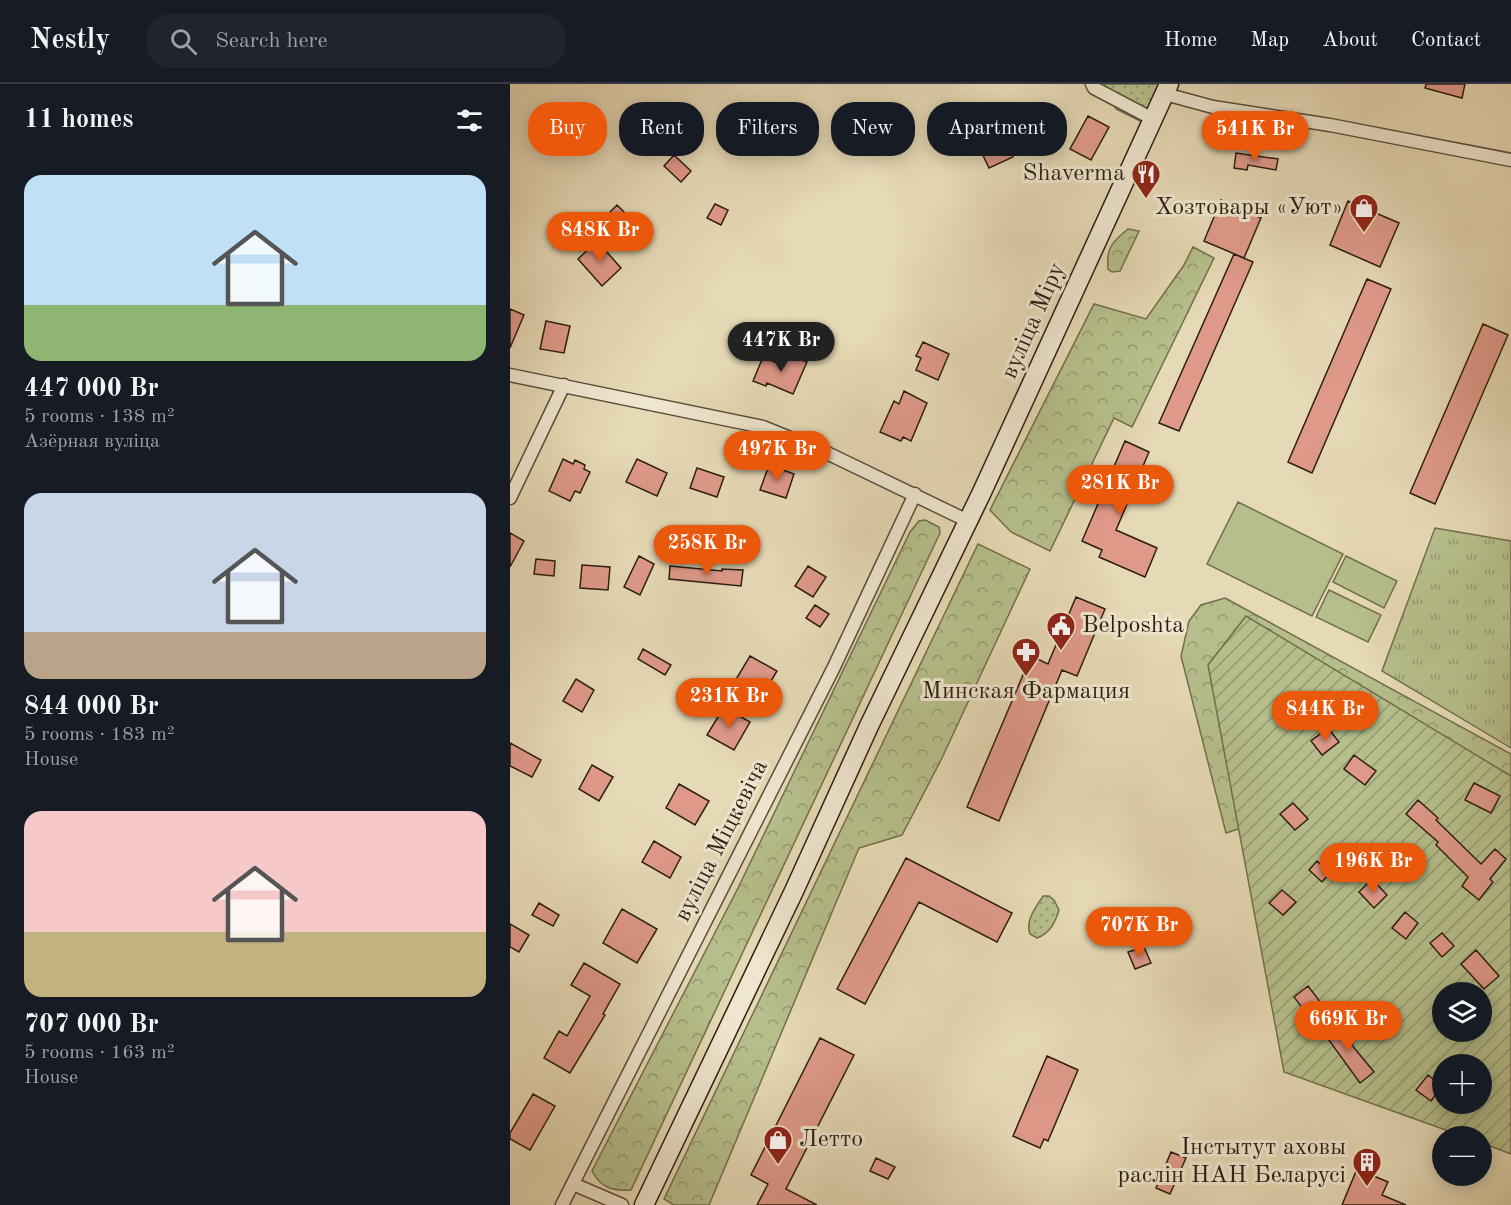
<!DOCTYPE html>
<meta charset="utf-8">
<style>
body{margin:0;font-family:"Old Standard TT",serif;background:#20242c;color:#f1f3f6;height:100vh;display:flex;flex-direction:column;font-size:22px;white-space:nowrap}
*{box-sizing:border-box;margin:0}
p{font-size:20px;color:#9ea1a6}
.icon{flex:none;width:33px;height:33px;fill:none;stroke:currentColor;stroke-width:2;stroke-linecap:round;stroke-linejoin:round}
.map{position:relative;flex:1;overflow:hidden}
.details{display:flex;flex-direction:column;background:#171b24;width:510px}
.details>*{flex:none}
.hud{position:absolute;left:18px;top:18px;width:570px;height:54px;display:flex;gap:12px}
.controls{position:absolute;left:922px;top:898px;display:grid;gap:12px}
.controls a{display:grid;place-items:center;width:60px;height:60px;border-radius:50%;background:#171b24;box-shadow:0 3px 15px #0003;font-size:30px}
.price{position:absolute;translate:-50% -51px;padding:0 14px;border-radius:21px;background:#ea580c;color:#fff;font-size:20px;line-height:39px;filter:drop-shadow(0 2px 3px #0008)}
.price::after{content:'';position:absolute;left:50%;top:36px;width:18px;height:14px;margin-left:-9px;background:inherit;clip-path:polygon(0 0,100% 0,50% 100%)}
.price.current{background:#222;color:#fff}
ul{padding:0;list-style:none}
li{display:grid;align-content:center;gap:12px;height:318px;padding:0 24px}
li span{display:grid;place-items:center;height:186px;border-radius:18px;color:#555}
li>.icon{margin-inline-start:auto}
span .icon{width:108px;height:108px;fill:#fffc;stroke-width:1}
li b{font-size:26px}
h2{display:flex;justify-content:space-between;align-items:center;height:72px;padding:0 24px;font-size:26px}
.chip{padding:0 21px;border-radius:24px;background:#171b24;box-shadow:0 3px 15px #0003;font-size:21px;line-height:54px}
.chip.current{background:#ea580c;color:#fff}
header{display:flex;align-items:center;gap:36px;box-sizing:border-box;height:84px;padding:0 30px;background:#171b24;border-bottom:2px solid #363941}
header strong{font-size:28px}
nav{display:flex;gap:33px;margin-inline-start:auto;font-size:21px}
.search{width:420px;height:54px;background:#20242c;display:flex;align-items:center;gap:15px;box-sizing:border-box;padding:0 21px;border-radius:24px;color:#9ea1a6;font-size:22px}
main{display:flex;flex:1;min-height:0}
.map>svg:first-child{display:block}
.grass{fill:url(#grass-tufts);stroke:#716e4f;stroke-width:1.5}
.forest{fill:url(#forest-crowns);stroke:#716e4f;stroke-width:1.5}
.park{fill:url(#park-dots);stroke:#716e4f;stroke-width:1.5}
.garden{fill:url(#garden-furrows);stroke:#716e4f;stroke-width:1.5;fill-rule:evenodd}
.pitch{fill:#b6bf8c;stroke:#716e4f;stroke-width:1.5}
.building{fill:#df9989;stroke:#2c1e12;stroke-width:1.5}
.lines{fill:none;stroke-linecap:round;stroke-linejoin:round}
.street-casing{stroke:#5a4d3b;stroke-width:15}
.secondary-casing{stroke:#2c1e12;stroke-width:21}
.street{stroke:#efe6cf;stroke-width:12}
.secondary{stroke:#efe6cf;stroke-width:18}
.labels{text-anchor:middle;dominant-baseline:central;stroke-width:6;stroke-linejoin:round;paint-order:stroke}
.poi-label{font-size:24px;fill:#2c1e12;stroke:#efe6cf;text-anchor:end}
.street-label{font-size:24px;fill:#2c1e12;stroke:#efe6cf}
</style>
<header>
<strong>Nestly</strong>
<div class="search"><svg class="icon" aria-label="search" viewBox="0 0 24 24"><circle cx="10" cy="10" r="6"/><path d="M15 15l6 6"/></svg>Search here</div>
<nav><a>Home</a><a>Map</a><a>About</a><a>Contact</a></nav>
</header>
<main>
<section class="details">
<h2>11 homes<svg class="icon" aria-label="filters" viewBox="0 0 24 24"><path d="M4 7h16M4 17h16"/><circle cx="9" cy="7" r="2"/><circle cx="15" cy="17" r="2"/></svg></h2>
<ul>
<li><span style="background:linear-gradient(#bfe0f5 70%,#8fb573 0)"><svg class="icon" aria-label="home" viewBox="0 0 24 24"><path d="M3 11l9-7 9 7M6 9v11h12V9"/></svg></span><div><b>447 000 Br</b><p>5 rooms · 138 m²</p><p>Азёрная вуліца</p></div></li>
<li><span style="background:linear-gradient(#c9d6e8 75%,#b9a48a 0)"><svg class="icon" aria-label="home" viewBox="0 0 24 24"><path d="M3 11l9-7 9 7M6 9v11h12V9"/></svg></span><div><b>844 000 Br</b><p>5 rooms · 183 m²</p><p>House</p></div></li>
<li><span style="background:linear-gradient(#f6c9c9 65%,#c2b280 0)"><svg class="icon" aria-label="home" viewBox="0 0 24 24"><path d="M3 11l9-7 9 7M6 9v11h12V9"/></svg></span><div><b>707 000 Br</b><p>5 rooms · 163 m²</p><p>House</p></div></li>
</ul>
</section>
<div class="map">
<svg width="1001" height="1121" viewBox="0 0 1001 1121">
<defs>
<pattern id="grass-tufts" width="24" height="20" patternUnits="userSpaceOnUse" patternTransform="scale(1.5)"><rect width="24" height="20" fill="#b6bf8c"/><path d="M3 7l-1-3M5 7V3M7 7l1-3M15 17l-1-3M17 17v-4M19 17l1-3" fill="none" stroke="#949b71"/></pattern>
<pattern id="forest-crowns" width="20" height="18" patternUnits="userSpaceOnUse" patternTransform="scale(1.5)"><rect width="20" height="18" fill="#b6bf8c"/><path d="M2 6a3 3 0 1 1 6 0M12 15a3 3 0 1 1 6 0" fill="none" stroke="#949b71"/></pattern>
<pattern id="park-dots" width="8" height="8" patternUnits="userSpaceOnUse" patternTransform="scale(1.5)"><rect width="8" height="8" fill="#b6bf8c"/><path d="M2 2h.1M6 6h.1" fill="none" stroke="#949b71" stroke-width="1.8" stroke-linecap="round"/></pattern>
<pattern id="garden-furrows" width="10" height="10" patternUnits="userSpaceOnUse" patternTransform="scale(1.5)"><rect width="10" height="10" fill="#b6bf8c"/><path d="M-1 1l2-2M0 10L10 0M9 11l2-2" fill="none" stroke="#949b71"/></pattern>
</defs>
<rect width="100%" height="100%" fill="#e6d9b5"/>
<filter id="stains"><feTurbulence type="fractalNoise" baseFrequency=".00333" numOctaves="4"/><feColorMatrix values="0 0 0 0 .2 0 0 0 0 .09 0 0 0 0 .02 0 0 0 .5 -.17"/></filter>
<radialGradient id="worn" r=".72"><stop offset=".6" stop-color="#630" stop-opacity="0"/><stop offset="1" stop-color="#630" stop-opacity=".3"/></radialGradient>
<path class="grass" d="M 925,444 L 1001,457 L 1001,664 L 872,587 Z"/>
<path class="forest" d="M 618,145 L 629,147 L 610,187 L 602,188 L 598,185 C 596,164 602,158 618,145 Z
M 683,163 L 704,174 L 622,343 L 604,334 L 540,467 L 501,448 L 480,426 L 584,220 L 636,235 L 674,181 Z
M 415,436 L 429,443 L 430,449 L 121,1106 C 102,1107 91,1104 82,1087 L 228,804 L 400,448 L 409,437 Z
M 468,460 L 520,485 L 432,674 L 392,751 L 349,764 L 199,1121 L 164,1121 L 154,1115 Z
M 715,514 L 1001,670 L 1001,692 L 995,689 L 746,739 L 716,749 L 671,572 L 679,537 L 691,521 Z"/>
<path class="park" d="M 594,0 L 654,0 L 636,40 L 606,25 Z
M 533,812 L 539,812 L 544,816 L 549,826 C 545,839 540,849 527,854 L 520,850 C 515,836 526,823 533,812 Z"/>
<path class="garden" d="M 736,532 L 1001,692 L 1001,1070 L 972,1059 L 972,1053 L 955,1053 L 774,988 L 698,581 ZM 933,909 L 972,909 L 972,948 L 933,948 ZM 933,981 L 972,981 L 972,1020 L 933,1020 Z"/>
<path class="pitch" d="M 728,418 L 833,470 L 802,532 L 697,480 Z
M 836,472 L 887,497 L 874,524 L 823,498 Z
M 819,506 L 871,531 L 858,558 L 806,533 Z"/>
<path class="building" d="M 916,0 L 955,0 L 952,14 L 915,4 Z
M 483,31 L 503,73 L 479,84 L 459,42 Z
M 578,32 L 599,43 L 581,76 L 560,65 Z
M 726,69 L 768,75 L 766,86 L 738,81 L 737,86 L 724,84 Z
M 164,71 L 181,87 L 171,98 L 154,82 Z
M 711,116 L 751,134 L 734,174 L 694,157 Z
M 838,117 L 889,139 L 870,183 L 820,161 Z
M 205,120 L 218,126 L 211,141 L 197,134 Z
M 107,121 L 116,130 L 105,141 L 96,132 Z
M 87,157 L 111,184 L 92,202 L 68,175 Z
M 724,170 L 743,178 L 669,347 L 649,339 Z
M 857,195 L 881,205 L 802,389 L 778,378 Z
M 0,225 L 14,231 L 0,264 Z
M 36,237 L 60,242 L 54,269 L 30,265 Z
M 973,240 L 998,251 L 925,420 L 900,409 Z
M 413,258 L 439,270 L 428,296 L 406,286 L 411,274 L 406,272 Z
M 278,270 L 297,278 L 283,310 L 257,299 L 256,302 L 243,297 L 253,273 L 274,282 Z
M 394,307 L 417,319 L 401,357 L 393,353 L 391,357 L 370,348 L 384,317 L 389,320 Z
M 615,357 L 639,368 L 606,446 L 647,464 L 635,493 L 589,473 L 592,466 L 572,457 Z
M 53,375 L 63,380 L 65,376 L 75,381 L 74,385 L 80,388 L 70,409 L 65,407 L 60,417 L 39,407 Z
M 127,375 L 157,389 L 147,412 L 116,398 Z
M 259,381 L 284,390 L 276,414 L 250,406 Z
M 187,384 L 214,393 L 207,413 L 180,404 Z
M 0,449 L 14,457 L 0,483 Z
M 129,472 L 144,480 L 130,511 L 114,503 Z
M 26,475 L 45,477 L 44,492 L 24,490 Z
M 72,481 L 100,483 L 98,506 L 70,504 Z
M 160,482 L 212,487 L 212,485 L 233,486 L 231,502 L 159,495 Z
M 298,482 L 316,493 L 303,513 L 285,502 Z
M 566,513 L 595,525 L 567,592 L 552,586 L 489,737 L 457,723 L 521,572 L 538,580 Z
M 305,521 L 319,530 L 310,543 L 296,534 Z
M 133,565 L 161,581 L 155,591 L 128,575 Z
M 240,572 L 267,587 L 252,612 L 225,597 Z
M 66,595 L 84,606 L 72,628 L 53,617 Z
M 214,623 L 240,638 L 224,666 L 197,651 Z
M 818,644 L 829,658 L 812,671 L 801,657 Z
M 0,659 L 31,676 L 22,693 L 0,682 Z
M 844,671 L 866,687 L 855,701 L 834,685 Z
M 82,681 L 103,693 L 89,717 L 69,705 Z
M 964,699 L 990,712 L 981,729 L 955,716 Z
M 169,700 L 199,717 L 185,741 L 156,724 Z
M 908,716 L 928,734 L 926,736 L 971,780 L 985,765 L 996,775 L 980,795 L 983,798 L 969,816 L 952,802 L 958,793 L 926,761 L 928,758 L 896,730 Z
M 783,719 L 798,735 L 785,746 L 770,730 Z
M 144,757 L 171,773 L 160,794 L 132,778 Z
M 396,774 L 502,829 L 487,858 L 409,818 L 355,920 L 327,905 Z
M 807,777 L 820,789 L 812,798 L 799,786 Z
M 862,795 L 877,811 L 864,824 L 849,808 Z
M 772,806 L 786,818 L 773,831 L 759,819 Z
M 29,819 L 49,831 L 43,842 L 22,831 Z
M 112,825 L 147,845 L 127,879 L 93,859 Z
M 895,828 L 908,839 L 896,855 L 882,844 Z
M 0,840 L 19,851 L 9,868 L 0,863 Z
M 932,849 L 944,862 L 932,873 L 920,859 Z
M 634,863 L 641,879 L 625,885 L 618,868 Z
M 966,866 L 989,892 L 974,905 L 951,880 Z
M 74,879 L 110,900 L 93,930 L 95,931 L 60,989 L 34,974 L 49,947 L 57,952 L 80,912 L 61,901 Z
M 798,902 L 811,919 L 797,930 L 784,913 Z
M 827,937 L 843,959 L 841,960 L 864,988 L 850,999 L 813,948 Z
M 310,954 L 344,971 L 276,1105 L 307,1121 L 247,1121 L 258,1100 L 241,1091 Z
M 537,972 L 568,986 L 538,1057 L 534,1055 L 530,1064 L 503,1052 Z
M 918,991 L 932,1002 L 921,1017 L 906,1006 Z
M 23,1010 L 45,1022 L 20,1066 L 0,1055 L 0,1049 Z
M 661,1068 L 676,1074 L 660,1110 L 646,1104 Z
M 366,1074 L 385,1083 L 378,1095 L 360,1087 Z
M 847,1085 L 878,1098 L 872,1111 L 896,1121 L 832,1121 Z"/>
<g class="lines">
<g class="street-casing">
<path id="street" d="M 582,0 L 584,4 L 643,35
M 655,10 L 703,23 L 820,41 L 1001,76
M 0,291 L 253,343 L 317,369 L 458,437
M 0,414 L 54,301
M 63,1100 L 112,1121
M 52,1121 L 324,583 L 405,410"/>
</g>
<g class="secondary-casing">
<path id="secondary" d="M 134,1121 L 284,807 L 359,642 L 472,408 L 659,0"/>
</g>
<use href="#street" class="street"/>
<use href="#secondary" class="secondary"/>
</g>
<defs>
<g id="restaurant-pin" transform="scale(1.5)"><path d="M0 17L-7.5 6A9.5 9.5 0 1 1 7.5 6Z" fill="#8f2418" stroke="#efe6cf"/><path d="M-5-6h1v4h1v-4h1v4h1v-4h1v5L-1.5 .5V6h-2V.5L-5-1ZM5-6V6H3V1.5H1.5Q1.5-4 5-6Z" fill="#fff"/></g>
<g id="shop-pin" transform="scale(1.5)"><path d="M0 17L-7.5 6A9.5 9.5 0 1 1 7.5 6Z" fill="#8f2418" stroke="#efe6cf"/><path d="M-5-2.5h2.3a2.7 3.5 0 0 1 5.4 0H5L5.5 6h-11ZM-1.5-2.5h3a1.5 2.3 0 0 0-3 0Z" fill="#fff"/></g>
<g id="civic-pin" transform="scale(1.5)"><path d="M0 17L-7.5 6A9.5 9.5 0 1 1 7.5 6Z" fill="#8f2418" stroke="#efe6cf"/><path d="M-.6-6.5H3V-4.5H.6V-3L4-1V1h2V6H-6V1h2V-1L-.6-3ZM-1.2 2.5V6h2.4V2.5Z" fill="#fff"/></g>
<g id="pharmacy-pin" transform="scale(1.5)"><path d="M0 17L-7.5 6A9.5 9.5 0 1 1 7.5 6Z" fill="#8f2418" stroke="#efe6cf"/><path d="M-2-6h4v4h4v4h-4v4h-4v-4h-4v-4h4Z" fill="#fff"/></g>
<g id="building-pin" transform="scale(1.5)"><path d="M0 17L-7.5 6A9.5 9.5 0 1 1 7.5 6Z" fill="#8f2418" stroke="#efe6cf"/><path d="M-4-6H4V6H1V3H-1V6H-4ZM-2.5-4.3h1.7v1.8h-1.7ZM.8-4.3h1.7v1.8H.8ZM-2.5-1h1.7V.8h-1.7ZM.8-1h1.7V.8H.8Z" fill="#fff"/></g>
</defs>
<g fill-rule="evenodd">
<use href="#restaurant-pin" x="636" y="90"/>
<use href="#shop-pin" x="854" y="124"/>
<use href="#civic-pin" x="551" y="542"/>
<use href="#pharmacy-pin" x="516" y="568"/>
<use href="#shop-pin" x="268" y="1056"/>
<use href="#building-pin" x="857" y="1078"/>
</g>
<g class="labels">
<g class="poi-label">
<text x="615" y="90">Shaverma</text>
<text x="833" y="124">Хозтовары «Уют»</text>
<text x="572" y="542" text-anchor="start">Belposhta</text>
<text x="516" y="608" text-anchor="middle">Минская Фармация</text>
<text x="289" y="1056" text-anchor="start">Летто</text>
<text x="836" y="1064">Інстытут аховы<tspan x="836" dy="28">раслін НАН Беларусі</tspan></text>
</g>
<g class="street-label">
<text transform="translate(524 237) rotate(-66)">вуліца Міру</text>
<text transform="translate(212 757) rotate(-63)">вуліца Міцкевіча</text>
</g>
</g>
<rect width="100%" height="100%" filter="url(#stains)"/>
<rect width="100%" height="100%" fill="url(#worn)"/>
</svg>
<div class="controls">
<a><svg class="icon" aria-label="layers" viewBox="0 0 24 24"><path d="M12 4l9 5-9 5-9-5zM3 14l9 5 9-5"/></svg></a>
<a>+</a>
<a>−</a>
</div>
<b class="price" style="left:745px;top:78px">541K Br</b>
<b class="price" style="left:90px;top:179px">848K Br</b>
<b class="price current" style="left:271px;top:289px">447K Br</b>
<b class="price" style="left:267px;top:398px">497K Br</b>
<b class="price" style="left:610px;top:432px">281K Br</b>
<b class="price" style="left:197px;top:492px">258K Br</b>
<b class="price" style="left:219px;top:645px">231K Br</b>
<b class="price" style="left:815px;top:658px">844K Br</b>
<b class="price" style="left:863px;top:810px">196K Br</b>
<b class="price" style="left:629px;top:874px">707K Br</b>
<b class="price" style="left:838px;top:968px">669K Br</b>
<div class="hud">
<a class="chip current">Buy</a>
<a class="chip">Rent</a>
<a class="chip">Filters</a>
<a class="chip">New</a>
<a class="chip">Apartment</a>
</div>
</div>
</main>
